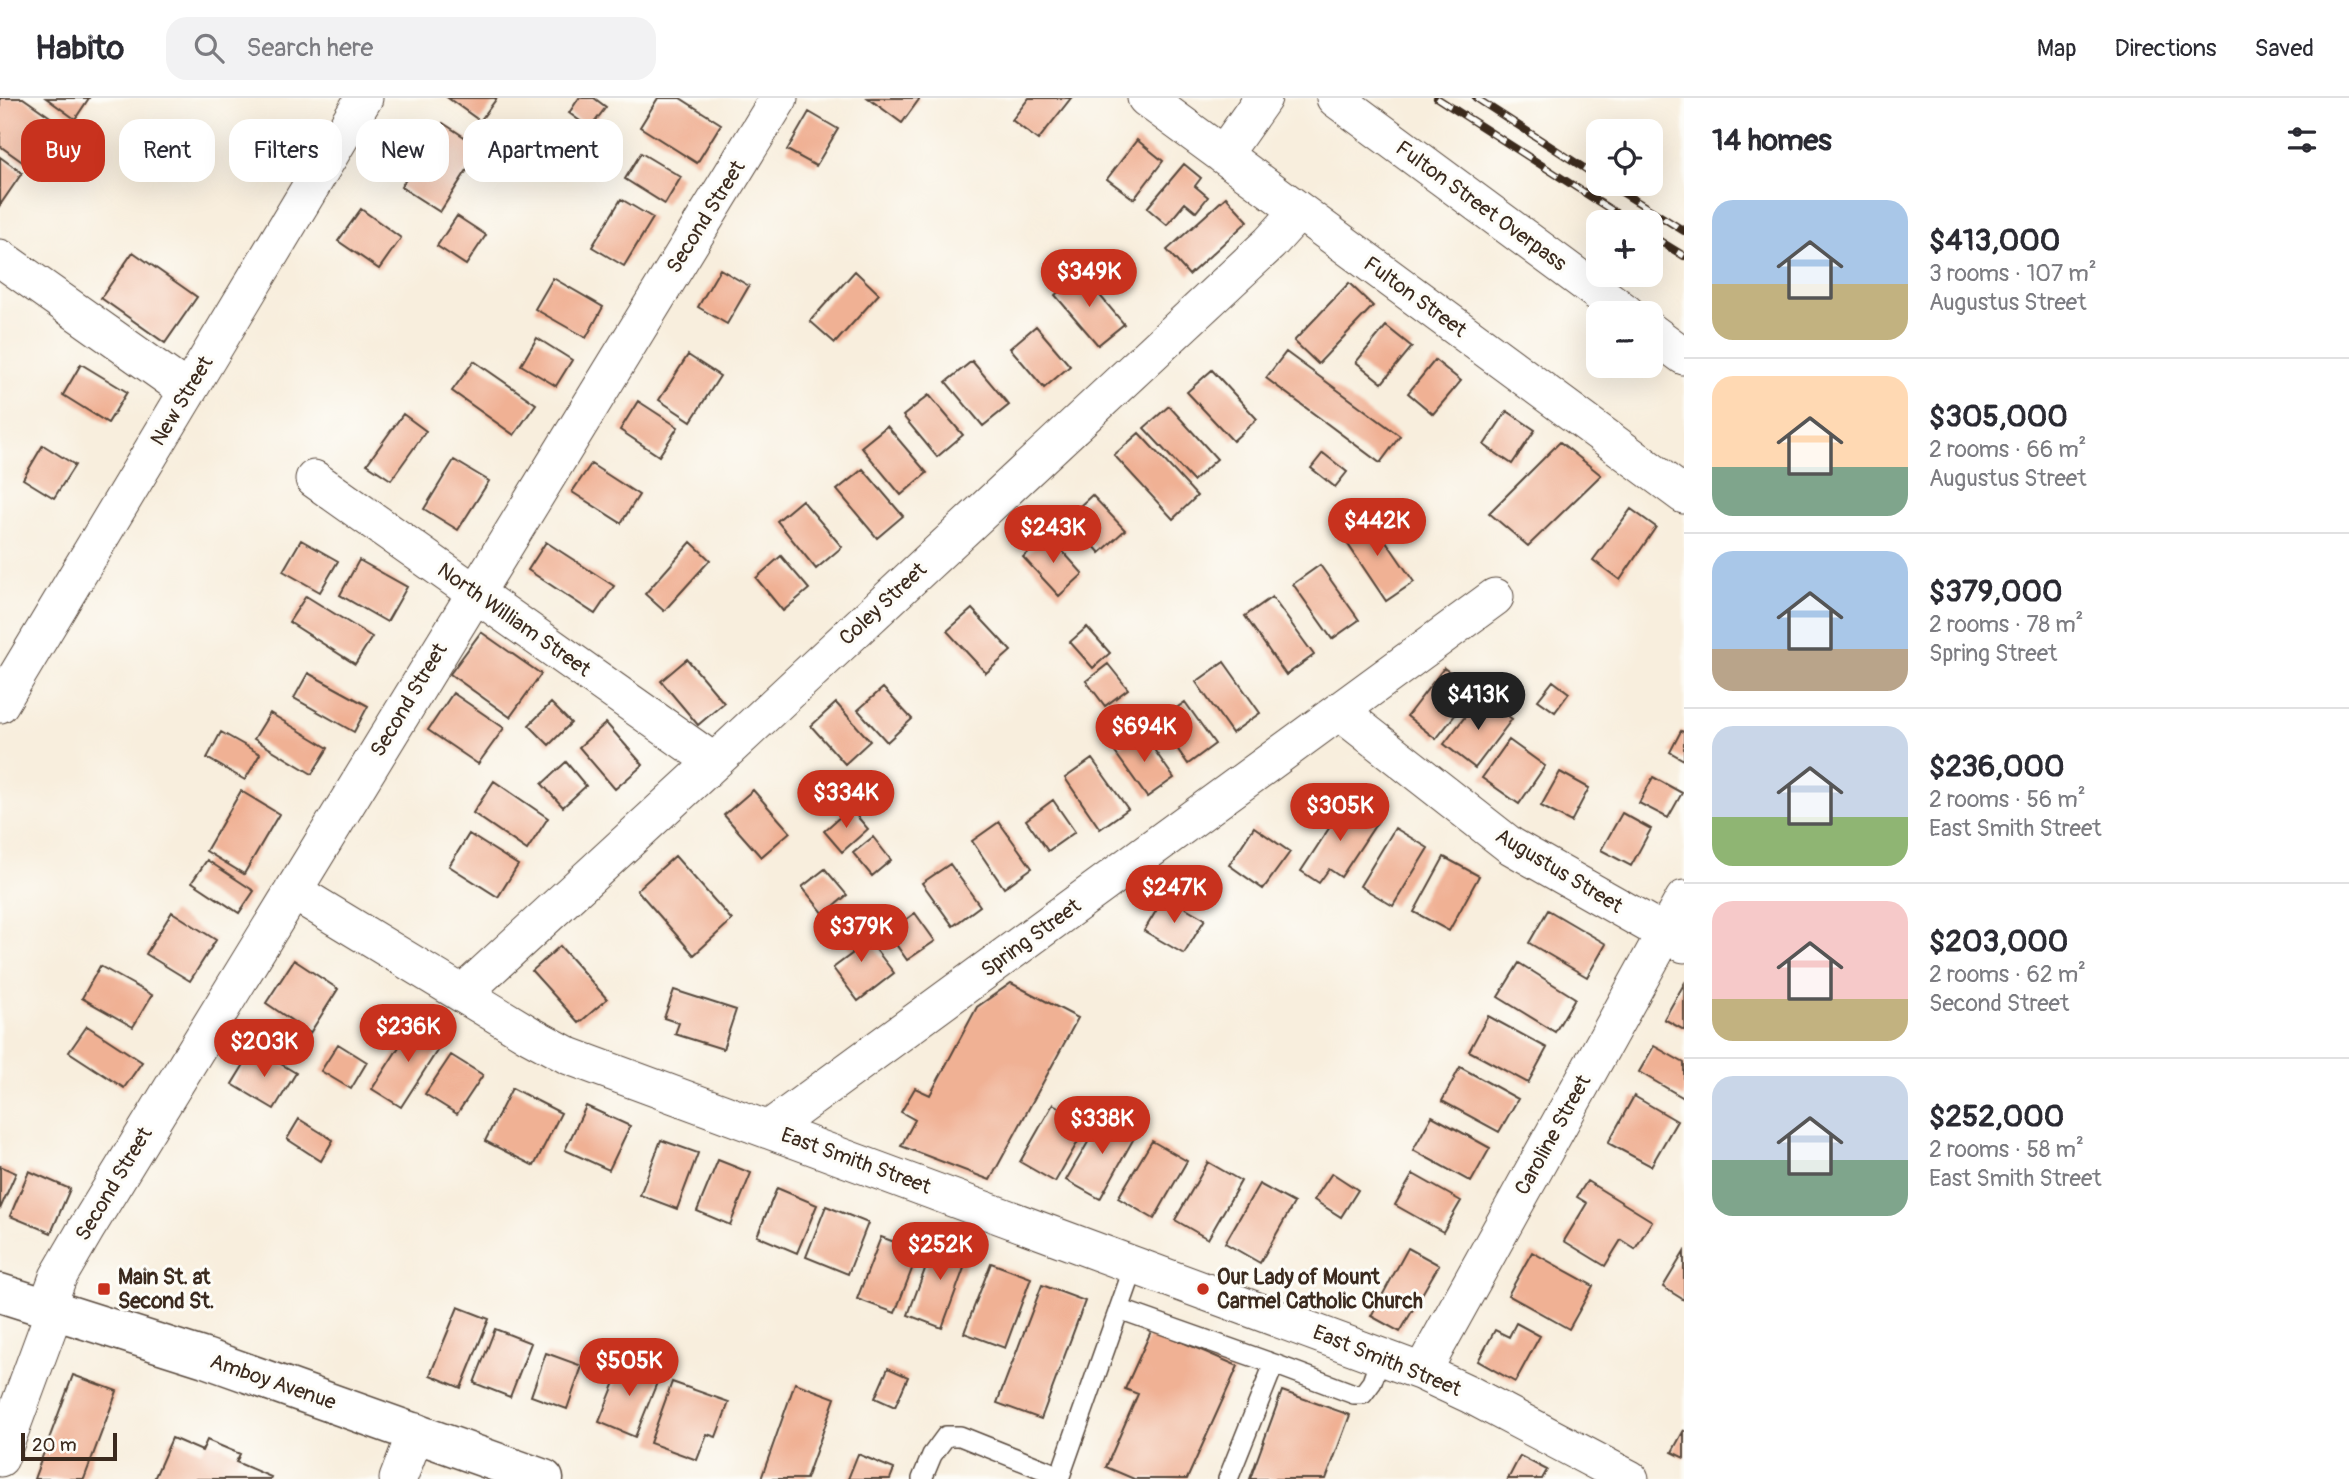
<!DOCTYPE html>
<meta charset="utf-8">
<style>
body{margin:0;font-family:Pangolin,sans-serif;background:#f2f2f3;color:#2b2b33;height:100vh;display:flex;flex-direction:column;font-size:26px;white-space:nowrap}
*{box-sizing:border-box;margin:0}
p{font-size:23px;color:#7c7c81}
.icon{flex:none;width:38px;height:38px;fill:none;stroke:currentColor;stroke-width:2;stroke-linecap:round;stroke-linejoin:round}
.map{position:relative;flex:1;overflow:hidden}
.details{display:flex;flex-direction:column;background:#fff;width:665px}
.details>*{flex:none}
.hud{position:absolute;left:21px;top:21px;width:665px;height:63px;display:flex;gap:14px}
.fabs{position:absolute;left:1586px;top:21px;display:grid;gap:14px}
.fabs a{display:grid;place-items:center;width:77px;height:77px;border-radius:14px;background:#fff;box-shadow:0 7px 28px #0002;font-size:35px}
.scale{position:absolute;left:21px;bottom:18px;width:96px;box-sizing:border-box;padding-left:7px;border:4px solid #3b2a1e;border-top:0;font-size:19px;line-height:24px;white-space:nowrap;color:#3b2a1e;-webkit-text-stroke:5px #fdfcf7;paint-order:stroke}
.price{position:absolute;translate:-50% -60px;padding:0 16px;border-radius:24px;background:#c8321e;color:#fff;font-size:23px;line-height:46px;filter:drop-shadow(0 2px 4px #0008)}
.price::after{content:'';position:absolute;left:50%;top:42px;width:21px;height:16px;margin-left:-10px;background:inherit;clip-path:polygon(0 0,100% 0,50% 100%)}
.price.active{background:#222;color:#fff}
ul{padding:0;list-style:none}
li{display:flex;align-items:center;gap:21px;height:175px;padding:0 28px}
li+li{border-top:2px solid #e1e1e2}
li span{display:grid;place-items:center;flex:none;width:196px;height:140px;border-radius:21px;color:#555}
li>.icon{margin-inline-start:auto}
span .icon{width:84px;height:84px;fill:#fffc;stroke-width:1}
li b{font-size:30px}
h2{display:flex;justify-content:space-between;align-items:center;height:84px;padding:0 28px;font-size:30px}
.pill{padding:0 24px;border-radius:21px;background:#fff;box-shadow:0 7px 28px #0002;font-size:24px;line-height:63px}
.pill.active{background:#c8321e;color:#fff}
header{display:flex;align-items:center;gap:42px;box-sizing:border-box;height:98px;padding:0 35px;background:#fff;border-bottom:2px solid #e1e1e2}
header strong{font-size:33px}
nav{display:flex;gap:38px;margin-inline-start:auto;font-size:24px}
.search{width:490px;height:63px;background:#f2f2f3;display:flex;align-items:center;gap:18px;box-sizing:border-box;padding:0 24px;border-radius:21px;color:#7c7c81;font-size:26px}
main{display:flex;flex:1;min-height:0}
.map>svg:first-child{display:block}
.building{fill:#f0b194}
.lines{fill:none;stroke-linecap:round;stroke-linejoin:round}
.lane-casing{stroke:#57473b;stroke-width:22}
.street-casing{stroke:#57473b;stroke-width:39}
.secondary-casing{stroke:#57473b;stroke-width:41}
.lane{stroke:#fff;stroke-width:19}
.street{stroke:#fff;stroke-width:37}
.secondary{stroke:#fff;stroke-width:38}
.rail-casing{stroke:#3b2a1e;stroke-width:8}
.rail{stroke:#fdfcf7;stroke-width:5;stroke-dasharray:16;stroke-linecap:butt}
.poi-dot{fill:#c8321e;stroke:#fdfcf7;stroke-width:2.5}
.labels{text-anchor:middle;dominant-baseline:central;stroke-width:6;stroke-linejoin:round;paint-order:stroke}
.street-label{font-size:21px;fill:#3b2a1e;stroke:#fdfcf7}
.poi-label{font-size:21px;font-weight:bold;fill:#3b2a1e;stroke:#fdfcf7;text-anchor:start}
</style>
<header>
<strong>Habito</strong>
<div class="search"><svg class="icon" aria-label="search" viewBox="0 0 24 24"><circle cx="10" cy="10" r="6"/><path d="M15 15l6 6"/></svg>Search here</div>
<nav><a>Map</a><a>Directions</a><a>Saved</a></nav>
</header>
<main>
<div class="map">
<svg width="1684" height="1381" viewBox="0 0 1684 1381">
<rect width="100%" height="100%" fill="#fdfcf7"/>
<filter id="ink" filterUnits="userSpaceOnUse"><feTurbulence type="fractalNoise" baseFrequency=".0143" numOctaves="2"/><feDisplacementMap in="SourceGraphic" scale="14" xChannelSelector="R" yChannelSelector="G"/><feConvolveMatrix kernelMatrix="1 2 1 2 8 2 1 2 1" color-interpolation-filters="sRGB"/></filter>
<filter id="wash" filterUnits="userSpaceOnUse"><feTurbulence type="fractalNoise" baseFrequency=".00686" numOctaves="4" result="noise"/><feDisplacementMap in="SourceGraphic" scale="28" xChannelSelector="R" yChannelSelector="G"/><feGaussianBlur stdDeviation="1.57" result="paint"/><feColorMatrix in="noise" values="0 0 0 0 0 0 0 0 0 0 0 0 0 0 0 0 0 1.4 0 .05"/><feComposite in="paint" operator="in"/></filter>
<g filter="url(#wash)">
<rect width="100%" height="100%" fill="#f8eedd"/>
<g id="blocks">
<path class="building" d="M 0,0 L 23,0 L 76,37 L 45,80 L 0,48 Z
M 46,0 L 89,0 L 75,21 Z
M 448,0 L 497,0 L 480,23 Z
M 579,0 L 594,0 L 606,9 L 590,30 L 569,15 Z
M 658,0 L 680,0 L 721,26 L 697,65 L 640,29 Z
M 868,0 L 920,0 L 902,25 Z
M 1029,0 L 1071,0 L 1038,42 L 1012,22 Z
M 809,14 L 838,31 L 816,68 L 787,52 Z
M 443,25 L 481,50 L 440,114 L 401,89 Z
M 1137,42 L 1163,63 L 1134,101 L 1107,81 Z
M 641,55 L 681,79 L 665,106 L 625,81 Z
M 0,59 L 22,75 L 0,107 Z
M 1184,66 L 1201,80 L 1195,88 L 1208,99 L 1196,114 L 1185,105 L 1167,127 L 1147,110 Z
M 1226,99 L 1248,123 L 1189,177 L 1167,152 Z
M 621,101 L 653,120 L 624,168 L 592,149 Z
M 361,111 L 401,140 L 379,171 L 338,143 Z
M 457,118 L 486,137 L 466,167 L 437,148 Z
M 133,154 L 197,199 L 165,245 L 101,200 Z
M 720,171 L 749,188 L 727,226 L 698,209 Z
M 855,173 L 879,196 L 835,245 L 810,223 Z
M 1081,175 L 1124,226 L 1098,247 L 1055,197 Z
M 553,180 L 603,209 L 586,240 L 535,211 Z
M 1349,185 L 1373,208 L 1318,266 L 1294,243 Z
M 1036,228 L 1070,268 L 1044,290 L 1010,250 Z
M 1386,228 L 1412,249 L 1382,285 L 1356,264 Z
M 537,240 L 572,262 L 556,288 L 521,267 Z
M 1286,254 L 1400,338 L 1380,365 L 1266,280 Z
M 688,257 L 720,278 L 691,323 L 659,302 Z
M 1435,262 L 1461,283 L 1433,316 L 1408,295 Z
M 474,263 L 536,306 L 514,337 L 452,293 Z
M 972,263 L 1009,307 L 983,328 L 946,284 Z
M 81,266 L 127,294 L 108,325 L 63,297 Z
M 1212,272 L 1257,321 L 1233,343 L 1187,294 Z
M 929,297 L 963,337 L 937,359 L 903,318 Z
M 638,303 L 678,329 L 659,358 L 620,332 Z
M 1169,308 L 1217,361 L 1193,383 L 1144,330 Z
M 1507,313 L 1535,332 L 1512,366 L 1484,347 Z
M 403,316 L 426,333 L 391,382 L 367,366 Z
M 887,328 L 927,375 L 901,397 L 861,349 Z
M 1139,335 L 1197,398 L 1173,421 L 1114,357 Z
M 1560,344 L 1601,377 L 1528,448 L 1489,415 Z
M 43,347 L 75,367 L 54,400 L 23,381 Z
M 1323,355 L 1347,374 L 1335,389 L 1311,370 Z
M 454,362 L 489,383 L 458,432 L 424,411 Z
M 591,366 L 639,397 L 621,425 L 572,394 Z
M 863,371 L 903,418 L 877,440 L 837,392 Z
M 1092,397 L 1125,432 L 1100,455 L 1068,419 Z
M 802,402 L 842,449 L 816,471 L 777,423 Z
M 1631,411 L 1656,429 L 1620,482 L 1593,462 Z
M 1368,417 L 1414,484 L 1386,503 L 1341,436 Z
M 1048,437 L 1083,476 L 1059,498 L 1023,459 Z
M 301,442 L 338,463 L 320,494 L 283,473 Z
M 546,444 L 614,488 L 595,516 L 528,472 Z
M 691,444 L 710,462 L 664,513 L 645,496 Z
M 781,458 L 809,491 L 783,513 L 756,480 Z
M 359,462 L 407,489 L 387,524 L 340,497 Z
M 1320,467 L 1359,522 L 1332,541 L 1293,486 Z
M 306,498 L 372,539 L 355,566 L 289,524 Z
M 1272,499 L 1314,557 L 1286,577 L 1245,518 Z
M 972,511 L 1011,553 L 986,575 L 947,533 Z
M 1087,529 L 1110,555 L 1093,570 L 1070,544 Z
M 481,534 L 541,576 L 510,619 L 450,576 Z
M 687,561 L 724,605 L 698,627 L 661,583 Z
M 1224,564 L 1260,615 L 1232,635 L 1196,584 Z
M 1108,566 L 1128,591 L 1105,608 L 1086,583 Z
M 1444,570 L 1474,593 L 1436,641 L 1407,618 Z
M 308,575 L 368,608 L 354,634 L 294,600 Z
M 1553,583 L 1569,595 L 1555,614 L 1538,602 Z
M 883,590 L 912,621 L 887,644 L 858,612 Z
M 453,595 L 504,630 L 478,666 L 428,632 Z
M 1481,598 L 1512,621 L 1475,670 L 1444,646 Z
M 1185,604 L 1215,646 L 1188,666 L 1158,623 Z
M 551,605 L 571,625 L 549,647 L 529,627 Z
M 836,605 L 870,643 L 845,666 L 811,628 Z
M 270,615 L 328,650 L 312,676 L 254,641 Z
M 606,625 L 643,667 L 615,691 L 579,649 Z
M 1141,633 L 1174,680 L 1147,699 L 1114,653 Z
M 1681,633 L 1684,634 L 1684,662 L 1670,654 Z
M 221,634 L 260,656 L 245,682 L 207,660 Z
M 1509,642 L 1545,668 L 1519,706 L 1482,680 Z
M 1092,661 L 1128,711 L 1100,731 L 1065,680 Z
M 566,664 L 586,688 L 563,709 L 542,686 Z
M 1560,674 L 1589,690 L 1571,724 L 1541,708 Z
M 1653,679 L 1682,695 L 1668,720 L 1639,705 Z
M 494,683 L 548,720 L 527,752 L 473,715 Z
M 753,692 L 790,734 L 761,759 L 724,717 Z
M 241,693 L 279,716 L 244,776 L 206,753 Z
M 1053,702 L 1075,734 L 1048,753 L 1026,722 Z
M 1347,703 L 1378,723 L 1341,779 L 1329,771 L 1319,785 L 1301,773 Z
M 850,710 L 868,731 L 842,754 L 824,733 Z
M 1622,715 L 1651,731 L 1631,768 L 1601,752 Z
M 999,724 L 1032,770 L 1004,790 L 972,743 Z
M 1254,729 L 1290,754 L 1263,791 L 1229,767 Z
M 1395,730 L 1428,750 L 1393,808 L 1360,788 Z
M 469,736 L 518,767 L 498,799 L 449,768 Z
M 873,739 L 891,762 L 872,778 L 853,755 Z
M 675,758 L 732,822 L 694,857 L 637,792 Z
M 1444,759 L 1479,778 L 1449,833 L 1414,814 Z
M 207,762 L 254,793 L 239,815 L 192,784 Z
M 950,766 L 980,808 L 953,828 L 922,785 Z
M 825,771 L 847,797 L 824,816 L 802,789 Z
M 1165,798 L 1205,821 L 1184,856 L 1144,833 Z
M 1548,812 L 1606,846 L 1587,879 L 1529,845 Z
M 172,814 L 216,842 L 190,883 L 146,856 Z
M 915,815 L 935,843 L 907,862 L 888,835 Z
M 854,823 L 894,875 L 858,903 L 833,870 L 853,855 L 838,835 Z
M 560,848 L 607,901 L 579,925 L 532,873 Z
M 294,862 L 338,891 L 310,935 L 266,905 Z
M 1519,865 L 1575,900 L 1555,934 L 1498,899 Z
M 100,868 L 152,897 L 133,929 L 82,900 Z
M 1011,885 L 1078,920 L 990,1082 L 901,1048 L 915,1022 L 901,1014 L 915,990 L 930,997 L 977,909 Z
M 1684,886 L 1684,932 L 1664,921 Z
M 674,892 L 736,912 L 723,951 L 675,936 L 679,925 L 664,920 Z
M 1488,918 L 1547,950 L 1528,985 L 1469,953 Z
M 415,924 L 444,942 L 401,1009 L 372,991 Z
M 87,928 L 142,964 L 124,990 L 69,954 Z
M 338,946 L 367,964 L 351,991 L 321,973 Z
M 1654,948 L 1684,965 L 1684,1000 L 1639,974 Z
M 254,950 L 296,975 L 274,1011 L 232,986 Z
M 451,957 L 483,977 L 457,1016 L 425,996 Z
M 1460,969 L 1518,1001 L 1499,1034 L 1442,1003 Z
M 512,990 L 561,1015 L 534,1068 L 485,1043 Z
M 1634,998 L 1677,1023 L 1651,1068 L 1608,1045 Z
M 1053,1006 L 1088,1026 L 1055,1084 L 1020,1064 Z
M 586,1008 L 630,1028 L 609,1072 L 565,1052 Z
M 1105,1015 L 1138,1033 L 1100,1101 L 1066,1082 Z
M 1432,1018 L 1490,1050 L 1471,1084 L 1413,1052 Z
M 299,1021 L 333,1042 L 321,1063 L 287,1041 Z
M 661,1042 L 698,1055 L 677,1111 L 640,1097 Z
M 1152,1043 L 1187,1063 L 1154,1121 L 1118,1100 Z
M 718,1062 L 751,1075 L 730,1127 L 697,1113 Z
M 1208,1064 L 1241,1083 L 1208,1141 L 1175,1122 Z
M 0,1068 L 16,1075 L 0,1111 Z
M 29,1073 L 70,1091 L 51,1135 L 10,1118 Z
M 1332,1075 L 1358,1092 L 1341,1119 L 1314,1102 Z
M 1413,1076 L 1461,1103 L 1443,1134 L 1395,1107 Z
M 1587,1083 L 1652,1123 L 1635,1151 L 1621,1142 L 1605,1168 L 1564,1143 L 1587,1105 L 1577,1099 Z
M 1259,1086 L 1294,1105 L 1260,1165 L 1225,1145 Z
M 777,1090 L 817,1107 L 797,1155 L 757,1138 Z
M 826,1108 L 868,1125 L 848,1176 L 806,1159 Z
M 881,1139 L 919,1153 L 895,1215 L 857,1201 Z
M 937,1139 L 971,1151 L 942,1230 L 908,1217 Z
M 1408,1150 L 1439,1167 L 1400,1234 L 1371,1218 Z
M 1532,1154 L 1593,1188 L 1569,1231 L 1508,1197 Z
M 1684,1154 L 1684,1202 L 1663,1189 Z
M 991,1165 L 1031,1180 L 1005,1250 L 964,1235 Z
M 1042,1187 L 1085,1203 L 1041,1321 L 997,1305 Z
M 458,1209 L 489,1221 L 461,1290 L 430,1277 Z
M 1516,1225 L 1540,1238 L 1515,1284 L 1478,1263 L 1495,1232 L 1509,1239 Z
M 495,1231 L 531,1245 L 510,1299 L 474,1285 Z
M 1152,1231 L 1238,1268 L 1187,1381 L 1134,1381 L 1106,1369 L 1138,1296 L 1125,1291 Z
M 546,1255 L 582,1268 L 567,1311 L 531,1298 Z
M 624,1262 L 660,1277 L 635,1339 L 599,1324 Z
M 888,1270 L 908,1279 L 895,1309 L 875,1300 Z
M 73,1277 L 117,1293 L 84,1381 L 34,1381 Z
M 672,1284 L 729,1304 L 716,1339 L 707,1336 L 697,1362 L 650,1345 Z
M 795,1285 L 835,1300 L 806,1381 L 761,1381 Z
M 1282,1293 L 1350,1317 L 1326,1381 L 1250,1381 Z
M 1684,1332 L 1684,1360 L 1672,1354 Z
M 172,1340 L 202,1353 L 207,1342 L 240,1356 L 236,1364 L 271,1379 L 270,1381 L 154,1381 Z
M 858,1356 L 894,1371 L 890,1381 L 848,1381 Z
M 1520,1358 L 1547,1372 L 1542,1381 L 1508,1381 Z"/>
</g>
</g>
<g filter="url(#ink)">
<use href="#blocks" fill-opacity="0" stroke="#57473b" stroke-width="2"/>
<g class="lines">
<g class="lane-casing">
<path id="lane" d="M 1119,1211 L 1274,1266 L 1228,1381
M 1274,1266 L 1354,1296 L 1363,1296 L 1372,1284 L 1381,1258
M 1060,1378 L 1135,1166
M 922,1381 L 932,1357 L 946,1338 L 960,1338 L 1060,1378 L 1059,1381"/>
</g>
<g class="street-casing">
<path id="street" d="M 1146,0 L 1684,397
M 1335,0 L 1626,215
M 1223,57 L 1263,0
M 0,160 L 188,293
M 1650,233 L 1684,258
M 314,381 L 714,664
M 0,606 L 364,0
M 1340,614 L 1511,748 L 1684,846
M 293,793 L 530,937 L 569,958 L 1422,1274 L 1469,1296 L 1630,1381
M 463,895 L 714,664 L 1270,145 L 1299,113
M 769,1031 L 1495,499
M 47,1209 L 58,1179 L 86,1131 L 779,0
M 1422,1274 L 1684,801
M 0,1360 L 55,1211
M 398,1381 L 416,1334"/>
</g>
<g class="secondary-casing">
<path id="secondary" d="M 0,1195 L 205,1260 L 544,1381"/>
</g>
<use href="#lane" class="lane"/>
<use href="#street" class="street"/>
<use href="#secondary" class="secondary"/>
<g class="rail-casing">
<path id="rail" d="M 1437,0 L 1630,124
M 1476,0 L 1598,79
M 1609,86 L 1684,133
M 1650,137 L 1684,158"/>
</g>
<use href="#rail" class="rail"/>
</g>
</g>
<g class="poi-dot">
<rect x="97" y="1184" width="14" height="14" rx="3.5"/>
<circle cx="1203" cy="1191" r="7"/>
</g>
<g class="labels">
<g class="street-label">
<text transform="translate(1481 108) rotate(36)">Fulton Street Overpass</text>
<text transform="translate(706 119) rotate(-58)">Second Street</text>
<text transform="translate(1415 199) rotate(36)">Fulton Street</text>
<text transform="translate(182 303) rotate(-59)">New Street</text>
<text transform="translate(883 506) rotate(-43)">Coley Street</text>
<text transform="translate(514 522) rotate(35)">North William Street</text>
<text transform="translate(409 602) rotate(-59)">Second Street</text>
<text transform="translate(1559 773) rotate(31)">Augustus Street</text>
<text transform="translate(1031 840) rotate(-36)">Spring Street</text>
<text transform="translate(1553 1037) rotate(-61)">Caroline Street</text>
<text transform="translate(856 1063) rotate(20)">East Smith Street</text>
<text transform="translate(114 1086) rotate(-59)">Second Street</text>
<text transform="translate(1387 1263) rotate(22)">East Smith Street</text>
<text transform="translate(273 1284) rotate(19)">Amboy Avenue</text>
</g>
<g class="poi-label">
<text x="118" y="1179">Main St. at<tspan x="118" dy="24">Second St.</tspan></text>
<text x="1217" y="1179">Our Lady of Mount<tspan x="1217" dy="24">Carmel Catholic Church</tspan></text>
</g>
</g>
</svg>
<div class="fabs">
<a><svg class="icon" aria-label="locate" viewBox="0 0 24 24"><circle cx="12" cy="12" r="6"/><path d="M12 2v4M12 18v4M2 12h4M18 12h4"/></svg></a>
<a>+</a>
<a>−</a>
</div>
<div class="scale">20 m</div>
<b class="price" style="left:1089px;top:211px">$349K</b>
<b class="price" style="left:1377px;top:460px">$442K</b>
<b class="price" style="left:1053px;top:467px">$243K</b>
<b class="price active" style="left:1478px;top:634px">$413K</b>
<b class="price" style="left:1144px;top:666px">$694K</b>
<b class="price" style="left:846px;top:732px">$334K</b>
<b class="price" style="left:1340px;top:745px">$305K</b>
<b class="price" style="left:1174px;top:827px">$247K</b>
<b class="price" style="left:861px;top:866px">$379K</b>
<b class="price" style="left:408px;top:966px">$236K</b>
<b class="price" style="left:264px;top:981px">$203K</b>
<b class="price" style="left:1102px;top:1058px">$338K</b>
<b class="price" style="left:940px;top:1184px">$252K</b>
<b class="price" style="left:629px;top:1300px">$505K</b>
<div class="hud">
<a class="pill active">Buy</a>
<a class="pill">Rent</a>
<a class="pill">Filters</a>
<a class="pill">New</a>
<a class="pill">Apartment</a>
</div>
</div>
<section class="details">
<h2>14 homes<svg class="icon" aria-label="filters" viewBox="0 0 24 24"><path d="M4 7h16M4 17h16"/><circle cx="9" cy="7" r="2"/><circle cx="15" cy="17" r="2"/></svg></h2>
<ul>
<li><span style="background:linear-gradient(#a9c7e8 60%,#c2b280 0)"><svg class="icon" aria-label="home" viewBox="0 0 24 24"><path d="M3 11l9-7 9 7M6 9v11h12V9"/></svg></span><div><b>$413,000</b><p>3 rooms · 107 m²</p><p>Augustus Street</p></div></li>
<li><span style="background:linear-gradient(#ffd9b3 65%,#7fa58c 0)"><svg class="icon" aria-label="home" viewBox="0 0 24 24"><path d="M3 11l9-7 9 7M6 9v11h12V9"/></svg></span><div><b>$305,000</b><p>2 rooms · 66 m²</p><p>Augustus Street</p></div></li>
<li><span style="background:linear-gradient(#a9c7e8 70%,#b9a48a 0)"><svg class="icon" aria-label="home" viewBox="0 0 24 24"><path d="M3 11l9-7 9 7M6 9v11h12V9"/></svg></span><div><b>$379,000</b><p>2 rooms · 78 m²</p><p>Spring Street</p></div></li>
<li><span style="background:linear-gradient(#c9d6e8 65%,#8fb573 0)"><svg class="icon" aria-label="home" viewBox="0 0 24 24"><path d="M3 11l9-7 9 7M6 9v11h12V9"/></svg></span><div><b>$236,000</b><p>2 rooms · 56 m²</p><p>East Smith Street</p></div></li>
<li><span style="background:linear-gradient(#f6c9c9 70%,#c2b280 0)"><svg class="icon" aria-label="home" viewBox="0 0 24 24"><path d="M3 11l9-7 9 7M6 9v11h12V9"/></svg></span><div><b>$203,000</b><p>2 rooms · 62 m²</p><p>Second Street</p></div></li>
<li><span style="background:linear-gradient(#c9d6e8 60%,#7fa58c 0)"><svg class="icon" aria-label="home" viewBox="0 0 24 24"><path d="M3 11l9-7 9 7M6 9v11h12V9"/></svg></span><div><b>$252,000</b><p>2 rooms · 58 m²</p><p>East Smith Street</p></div></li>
</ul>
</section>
</main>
